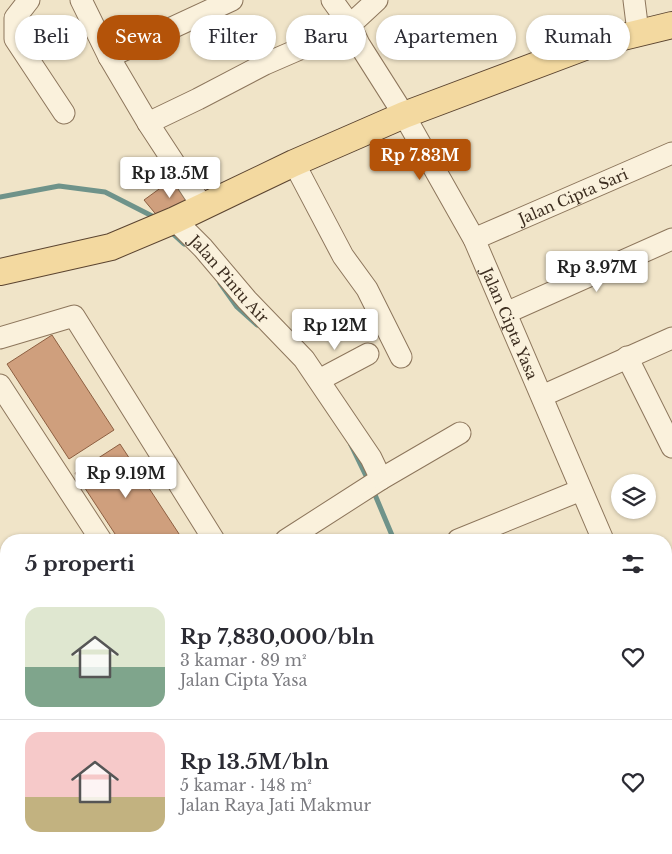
<!DOCTYPE html>
<html lang="id">
<meta charset="utf-8">
<style>
body{margin:0;font-family:"Libre Baskerville",serif;background:#f7f7f7;color:#2b2b33;height:100vh;display:flex;flex-direction:column;font-size:19px;white-space:nowrap}
*{box-sizing:border-box;margin:0}
p{font-size:16px;color:#7c7c81}
.icon{flex:none;width:28px;height:28px;fill:none;stroke:currentColor;stroke-width:2;stroke-linecap:round;stroke-linejoin:round}
.map{position:relative;flex:1;overflow:hidden}
.sheet{position:absolute;left:0px;top:534px;width:672px;height:321px;display:flex;flex-direction:column;background:#fff;border-radius:20px 20px 0 0;box-shadow:0 1px 4px #0004}
.sheet>*{flex:none}
.banner{position:absolute;left:15px;top:15px;width:642px;height:45px;display:flex;gap:10px}
.fabs{position:absolute;left:611px;top:474px;display:grid;gap:10px}
.fabs a{display:grid;place-items:center;width:45px;height:45px;border-radius:50%;background:#fff;box-shadow:0 1px 4px #0004;font-size:25px}
.price{position:absolute;translate:-50% -42px;padding:0 11px;border-radius:5px;background:#fff;color:#222;font-size:16px;line-height:32px;filter:drop-shadow(0 1px 2px #0008)}
.price::after{content:'';position:absolute;left:50%;top:30px;width:15px;height:11px;margin-left:-8px;background:inherit;clip-path:polygon(0 0,100% 0,50% 100%)}
.price.on{background:#b45309;color:#fff}
ul{padding:0;list-style:none}
li{display:flex;align-items:center;gap:15px;height:125px;padding:0 25px}
li+li{border-top:1px solid #e1e1e2}
li span{display:grid;place-items:center;flex:none;width:140px;height:100px;border-radius:15px;color:#555}
li>.icon{margin-inline-start:auto}
span .icon{width:60px;height:60px;fill:#fffc;stroke-width:1}
li b{font-size:21px}
h2{display:flex;justify-content:space-between;align-items:center;height:60px;padding:0 25px;font-size:21px}
.pill{padding:0 18px;border-radius:22px;background:#fff;box-shadow:0 1px 4px #0004;font-size:18px;line-height:45px}
.pill.on{background:#b45309;color:#fff}
.map>svg:first-child{display:block}
.lines{fill:none;stroke-linecap:round;stroke-linejoin:round}
.stream{stroke:#6f938a;stroke-width:5}
.building{fill:#cf9f7d;stroke:#8d5f41}
.minor-casing{stroke:#8d765c;stroke-width:23}
.major-casing{stroke:#5b4430;stroke-width:28}
.minor{stroke:#faf1dc;stroke-width:21}
.major{stroke:#f3d9a0;stroke-width:26}
.labels{text-anchor:middle;dominant-baseline:central;stroke-width:5;stroke-linejoin:round;paint-order:stroke}
.street-label{font-size:15px;fill:#3d2e20;stroke:#f7eed8}
</style>
<div class="map">
<svg width="672" height="854" viewBox="0 0 672 854">
<rect width="100%" height="100%" fill="#f0e4c8"/>
<g class="lines">
<path class="stream" d="M 0,197 L 59,186 L 105,192 L 156,218
M 171,232 L 184,244
M 220,283 L 237,307 L 257,325
M 351,445 L 369,482
M 373,490 L 394,540"/>
</g>
<path class="building" d="M 177,176 L 196,203 L 159,218 L 144,200 Z
M 52,335 L 114,430 L 69,459 L 7,364 Z
M 120,444 L 183,540 L 119,540 L 75,473 Z"/>
<g class="lines">
<g class="minor-casing">
<g id="minor">
<path d="M 29,0 L 15,18 L 15,39 L 64,113"/>
<path d="M 81,0 L 109,57 L 148,123 L 203,207"/>
<path d="M 332,0 L 350,25"/>
<path id="s1" d="M 377,0 L 350,25 L 359,44 L 404,115 L 474,239 L 603,540"/>
<path d="M 634,0 L 638,32"/>
<path d="M 109,57 L 232,0"/>
<path d="M 148,123 L 198,99 L 265,64 L 325,38"/>
<path d="M 294,163 L 343,256 L 367,289 L 401,357"/>
<path id="s2" d="M 175,220 L 203,248 L 247,300 L 304,359 L 371,458 L 381,479 L 286,540"/>
<path id="s3" d="M 474,239 L 672,153"/>
<path d="M 506,313 L 672,239"/>
<path d="M 0,338 L 74,316 L 214,540"/>
<path d="M 627,357 L 672,447"/>
<path d="M 319,380 L 368,354"/>
<path d="M 0,385 L 101,540"/>
<path d="M 542,396 L 672,338"/>
<path d="M 381,479 L 460,433"/>
<path d="M 458,540 L 581,490"/>
<path d="M 0,573 L 6,583"/>
<path d="M 666,576 L 672,573"/>
<path d="M 666,681 L 672,692"/>
<path d="M 0,698 L 6,694"/>
<path d="M 0,731 L 6,727"/>
<path d="M 666,768 L 672,766"/>
<path d="M 259,849 L 264,854"/>
<path d="M 370,849 L 377,854"/>
<path d="M 406,854 L 411,849"/>
<path d="M 537,854 L 542,849"/>
</g>
</g>
<g class="major-casing">
<path id="major" d="M 0,272 L 111,247 L 175,220 L 294,163 L 404,115 L 590,45 L 672,25"/>
</g>
<use href="#minor" class="minor"/>
<use href="#major" class="major"/>
</g>
<g class="labels">
<g class="street-label">
<text stroke="none"><textPath href="#s3" startOffset="108">Jalan Cipta Sari</textPath></text>
<text stroke="none"><textPath href="#s2" startOffset="80">Jalan Pintu Air</textPath></text>
<text stroke="none"><textPath href="#s1" startOffset="376">Jalan Cipta Yasa</textPath></text>
</g>
</g>
</svg>
<div class="fabs">
<a><svg class="icon" aria-label="layers" viewBox="0 0 24 24"><path d="M12 4l9 5-9 5-9-5zM3 14l9 5 9-5"/></svg></a>
</div>
<b class="price on" style="left:420px;top:181px">Rp 7.83M</b>
<b class="price" style="left:170px;top:199px">Rp 13.5M</b>
<b class="price" style="left:597px;top:293px">Rp 3.97M</b>
<b class="price" style="left:335px;top:351px">Rp 12M</b>
<b class="price" style="left:126px;top:499px">Rp 9.19M</b>
<div class="banner">
<a class="pill">Beli</a>
<a class="pill on">Sewa</a>
<a class="pill">Filter</a>
<a class="pill">Baru</a>
<a class="pill">Apartemen</a>
<a class="pill">Rumah</a>
</div>
<section class="sheet">
<h2>5 properti<svg class="icon" aria-label="filters" viewBox="0 0 24 24"><path d="M4 7h16M4 17h16"/><circle cx="9" cy="7" r="2"/><circle cx="15" cy="17" r="2"/></svg></h2>
<ul>
<li><span style="background:linear-gradient(#dfe7d0 60%,#7fa58c 0)"><svg class="icon" aria-label="home" viewBox="0 0 24 24"><path d="M3 11l9-7 9 7M6 9v11h12V9"/></svg></span><div><b>Rp 7,830,000/bln</b><p>3 kamar · 89 m²</p><p>Jalan Cipta Yasa</p></div><svg class="icon" aria-label="heart" viewBox="0 0 24 24"><path d="M12 20l-8-8c-3-5 5-10 8-4 3-6 11-1 8 4z"/></svg></li>
<li><span style="background:linear-gradient(#f6c9c9 65%,#c2b280 0)"><svg class="icon" aria-label="home" viewBox="0 0 24 24"><path d="M3 11l9-7 9 7M6 9v11h12V9"/></svg></span><div><b>Rp 13.5M/bln</b><p>5 kamar · 148 m²</p><p>Jalan Raya Jati Makmur</p></div><svg class="icon" aria-label="heart" viewBox="0 0 24 24"><path d="M12 20l-8-8c-3-5 5-10 8-4 3-6 11-1 8 4z"/></svg></li>
</ul>
</section>
</div>
